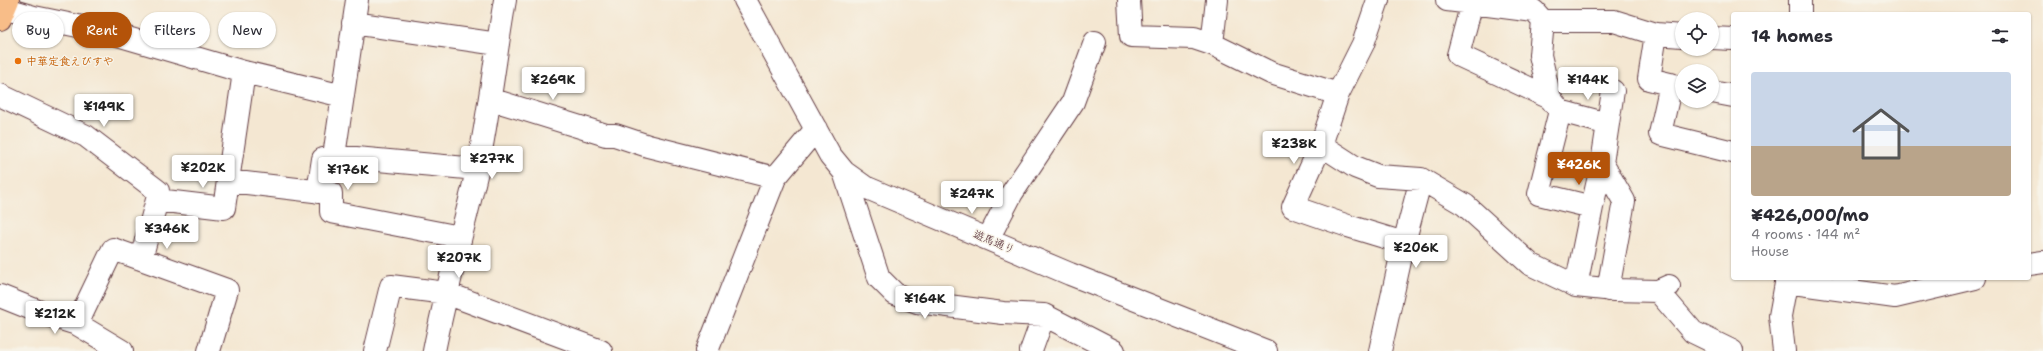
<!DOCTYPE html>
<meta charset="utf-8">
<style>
body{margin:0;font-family:"Shantell Sans","Klee One",sans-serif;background:#f2f2f3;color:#2b2b33;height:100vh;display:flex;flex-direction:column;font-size:15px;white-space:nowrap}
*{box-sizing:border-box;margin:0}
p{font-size:13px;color:#7c7c81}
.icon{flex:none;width:22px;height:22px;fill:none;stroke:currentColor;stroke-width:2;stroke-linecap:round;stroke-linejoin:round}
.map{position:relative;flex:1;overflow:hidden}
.panel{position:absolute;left:1731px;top:12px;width:300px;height:268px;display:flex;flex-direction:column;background:#fff;border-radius:4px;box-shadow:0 1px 3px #0004}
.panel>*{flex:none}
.banner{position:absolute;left:12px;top:12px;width:380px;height:36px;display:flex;gap:8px}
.buttons{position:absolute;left:1675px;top:12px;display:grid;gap:8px}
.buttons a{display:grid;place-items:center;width:44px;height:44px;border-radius:50%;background:#fff;box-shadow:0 1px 3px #0004;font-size:20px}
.price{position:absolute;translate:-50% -34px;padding:0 9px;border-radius:4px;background:#fff;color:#222;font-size:13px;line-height:26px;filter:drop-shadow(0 1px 2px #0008)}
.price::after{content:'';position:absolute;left:50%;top:24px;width:12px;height:9px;margin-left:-6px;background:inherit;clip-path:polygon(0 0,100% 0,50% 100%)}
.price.active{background:#b45309;color:#fff}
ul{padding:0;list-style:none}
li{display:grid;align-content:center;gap:8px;height:212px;padding:0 20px}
li span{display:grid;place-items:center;height:124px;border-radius:4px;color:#555}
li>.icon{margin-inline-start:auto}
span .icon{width:72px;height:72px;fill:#fffc;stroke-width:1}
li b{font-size:17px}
h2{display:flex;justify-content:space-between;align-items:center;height:48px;padding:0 20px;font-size:17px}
.chip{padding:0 14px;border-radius:18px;background:#fff;box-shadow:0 1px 3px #0004;font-size:14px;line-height:36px}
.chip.active{background:#b45309;color:#fff}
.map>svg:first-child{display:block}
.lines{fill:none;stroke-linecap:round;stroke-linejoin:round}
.minor-casing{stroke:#643d44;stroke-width:24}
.major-casing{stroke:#643d44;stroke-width:24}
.minor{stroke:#fff;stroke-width:22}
.major{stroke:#f8bd88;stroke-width:22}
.food-dot{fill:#e8710a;stroke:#f7f3e8;stroke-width:1.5}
.labels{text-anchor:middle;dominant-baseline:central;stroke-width:3;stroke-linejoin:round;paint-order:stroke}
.food-label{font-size:11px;font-weight:bold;fill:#c56008;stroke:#f7f3e8;text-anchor:start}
.street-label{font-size:11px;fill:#4a1f2b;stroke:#f7f3e8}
</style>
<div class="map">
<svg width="2043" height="351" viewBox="0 0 2043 351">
<rect width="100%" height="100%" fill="#f7f3e8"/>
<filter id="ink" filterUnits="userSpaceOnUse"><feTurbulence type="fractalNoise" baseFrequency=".025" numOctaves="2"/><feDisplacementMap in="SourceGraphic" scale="8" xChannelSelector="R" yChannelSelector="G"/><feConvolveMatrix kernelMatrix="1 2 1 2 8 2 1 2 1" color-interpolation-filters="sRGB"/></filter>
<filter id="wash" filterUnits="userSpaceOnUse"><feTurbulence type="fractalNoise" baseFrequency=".012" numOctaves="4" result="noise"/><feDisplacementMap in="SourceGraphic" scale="16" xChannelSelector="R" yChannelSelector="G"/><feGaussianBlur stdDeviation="0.9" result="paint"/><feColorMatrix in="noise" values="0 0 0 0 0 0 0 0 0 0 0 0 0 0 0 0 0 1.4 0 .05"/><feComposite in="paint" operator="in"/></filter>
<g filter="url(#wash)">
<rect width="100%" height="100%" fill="#f4e7d2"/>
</g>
<g filter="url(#ink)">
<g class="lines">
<g class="minor-casing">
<path id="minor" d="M 745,0 L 830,155 L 844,172 L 865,187 L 1070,274 L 1266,351
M 1129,0 L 1131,36 L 1194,38 L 1212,44 L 1271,73 L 1338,94
M 1378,0 L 1363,44 L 1338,94 L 1321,145 L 1293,207 L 1348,226 L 1404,243
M 1447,0 L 1472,3
M 1800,0 L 1800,14
M 0,7 L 34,17 L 107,32 L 244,72 L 343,96
M 1543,21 L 1540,55 L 1550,98 L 1560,111 L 1539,194 L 1592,207
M 353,23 L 498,44
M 1656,34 L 1649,79 L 1682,87
M 1712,38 L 1733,39
M 1212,44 L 1217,0
M 1671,84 L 1660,134 L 1733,152
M 1712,92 L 1733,96
M 0,95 L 86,136 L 158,191 L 157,200
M 1550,98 L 1458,55 L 1472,3 L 1534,11 L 1543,21 L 1614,21 L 1656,34 L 1682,36
M 490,99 L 606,135 L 615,135 L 648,146 L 775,178
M 1560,111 L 1608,124
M 1321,145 L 1355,167 L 1378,176 L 1421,179 L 1465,205 L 1530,264 L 1576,286 L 1614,290 L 1658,291 L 1669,286
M 334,156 L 357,0
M 1602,163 L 1624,201 L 1608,290
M 844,172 L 879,278 L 895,294 L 917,302 L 1003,313 L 1044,315 L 1114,351
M 229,181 L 331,193 L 331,212 L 460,237
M 318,192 L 323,159 L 334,156 L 477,169
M 988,239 L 1012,193 L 1073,102 L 1095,42
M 141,259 L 157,200 L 224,208 L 244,72
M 2029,264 L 2043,262
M 1786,282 L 1895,297 L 1975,278
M 1576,286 L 1592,207 L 1602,163 L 1613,91
M 1658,291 L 1693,332 L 1732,351
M 0,296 L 45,314 L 77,324 L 122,351
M 77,324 L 113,249 L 227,290 L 209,351
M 375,351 L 391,286 L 446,293 L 601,351
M 434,351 C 446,290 463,231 477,171 C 489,114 495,57 505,0
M 707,351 L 775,178 L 816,129
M 1031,351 L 1044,315
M 1380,351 L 1404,243 L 1421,179
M 1784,351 L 1780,316 L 1787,278"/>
</g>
<g class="major-casing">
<path id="major" d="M 0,19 L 8,0"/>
</g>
<use href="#minor" class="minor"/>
<use href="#major" class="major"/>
</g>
</g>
<circle class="food-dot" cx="18" cy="61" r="4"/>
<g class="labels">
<g class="food-label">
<text x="26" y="61">中華定食えびすや</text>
</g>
<g class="street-label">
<text transform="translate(994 242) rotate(23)">遊馬通り</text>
</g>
</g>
</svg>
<div class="buttons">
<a><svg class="icon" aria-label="locate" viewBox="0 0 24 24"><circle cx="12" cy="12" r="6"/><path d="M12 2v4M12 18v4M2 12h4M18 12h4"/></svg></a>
<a><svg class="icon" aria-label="layers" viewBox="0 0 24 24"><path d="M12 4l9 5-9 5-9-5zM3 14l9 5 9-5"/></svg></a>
</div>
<b class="price" style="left:553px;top:101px">¥269K</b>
<b class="price" style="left:1588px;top:101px">¥144K</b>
<b class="price" style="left:104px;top:128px">¥149K</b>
<b class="price" style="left:1294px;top:165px">¥238K</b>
<b class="price" style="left:492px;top:180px">¥277K</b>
<b class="price active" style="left:1579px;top:186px">¥426K</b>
<b class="price" style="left:203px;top:189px">¥202K</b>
<b class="price" style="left:348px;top:191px">¥176K</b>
<b class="price" style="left:972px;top:215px">¥247K</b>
<b class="price" style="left:167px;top:250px">¥346K</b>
<b class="price" style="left:1416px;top:269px">¥206K</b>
<b class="price" style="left:459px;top:279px">¥207K</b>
<b class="price" style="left:925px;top:320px">¥164K</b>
<b class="price" style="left:55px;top:335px">¥212K</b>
<div class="banner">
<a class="chip">Buy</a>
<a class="chip active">Rent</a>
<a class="chip">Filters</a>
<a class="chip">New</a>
</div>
<section class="panel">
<h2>14 homes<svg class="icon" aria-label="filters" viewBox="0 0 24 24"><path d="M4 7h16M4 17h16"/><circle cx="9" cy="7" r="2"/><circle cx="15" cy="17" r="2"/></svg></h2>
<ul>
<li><span style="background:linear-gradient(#c9d6e8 60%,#b9a48a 0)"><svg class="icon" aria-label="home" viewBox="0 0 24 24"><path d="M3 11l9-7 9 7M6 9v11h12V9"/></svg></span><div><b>¥426,000/mo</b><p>4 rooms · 144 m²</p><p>House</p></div></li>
</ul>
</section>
</div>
